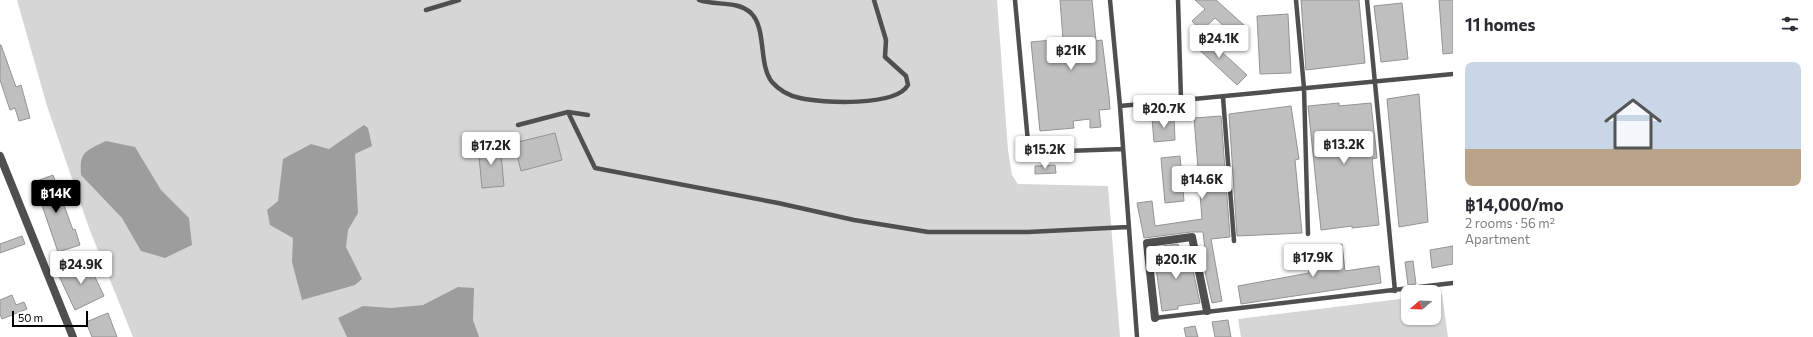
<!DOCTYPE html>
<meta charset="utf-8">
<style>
body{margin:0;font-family:Commissioner,sans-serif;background:#f2f2f3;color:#2b2b33;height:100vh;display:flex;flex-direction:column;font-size:15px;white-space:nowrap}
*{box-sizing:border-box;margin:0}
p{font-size:13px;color:#7c7c81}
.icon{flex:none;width:22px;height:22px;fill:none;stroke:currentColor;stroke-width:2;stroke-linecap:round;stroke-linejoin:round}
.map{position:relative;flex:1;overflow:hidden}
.panel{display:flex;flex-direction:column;background:#fff;width:360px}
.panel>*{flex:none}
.needle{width:26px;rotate:251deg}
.tools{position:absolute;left:1401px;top:285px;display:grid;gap:8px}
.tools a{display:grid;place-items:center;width:40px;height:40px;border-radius:8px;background:#fff;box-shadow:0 1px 3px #0004;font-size:20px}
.scale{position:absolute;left:12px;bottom:10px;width:76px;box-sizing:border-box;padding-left:4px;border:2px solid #000;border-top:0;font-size:11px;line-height:14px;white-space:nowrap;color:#000;-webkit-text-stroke:3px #fff;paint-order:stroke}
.price{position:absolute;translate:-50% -34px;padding:0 9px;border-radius:4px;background:#fff;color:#222;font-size:13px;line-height:26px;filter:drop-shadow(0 1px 2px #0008)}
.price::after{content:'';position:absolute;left:50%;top:24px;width:12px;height:9px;margin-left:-6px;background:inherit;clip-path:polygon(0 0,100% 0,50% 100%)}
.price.current{background:#000;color:#fff}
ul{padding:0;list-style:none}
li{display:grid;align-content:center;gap:8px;height:212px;padding:0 12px}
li+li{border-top:1px solid #e1e1e2}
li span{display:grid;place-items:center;height:124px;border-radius:8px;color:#555}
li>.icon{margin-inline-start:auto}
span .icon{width:72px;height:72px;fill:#fffc;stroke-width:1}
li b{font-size:17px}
h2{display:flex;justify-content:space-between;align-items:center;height:48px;padding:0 12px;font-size:17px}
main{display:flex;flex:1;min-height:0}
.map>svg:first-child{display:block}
.green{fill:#d6d6d6}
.water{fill:#9d9d9d}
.building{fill:#bfbfbf;stroke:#939393}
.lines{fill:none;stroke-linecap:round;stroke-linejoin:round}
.service{stroke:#4f4f4f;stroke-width:4.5}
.minor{stroke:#4f4f4f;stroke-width:8}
</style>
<main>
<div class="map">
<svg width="1453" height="337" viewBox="0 0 1453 337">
<rect width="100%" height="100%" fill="#fff"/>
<path class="green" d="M 17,0 L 997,0 L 1008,150 L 1012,175 L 1018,184 L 1108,186 L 1120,337 L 133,337 L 89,228 L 47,106 Z
M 1442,294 L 1448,337 L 1241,337 L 1238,319 L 1408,298 L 1408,318 L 1434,318 L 1434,295 Z"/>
<path class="water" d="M 364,125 L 368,128 L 372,146 L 355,154 L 358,213 L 348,230 L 346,247 L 362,279 L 355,285 L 302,300 L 292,262 L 293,238 L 270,225 L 267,210 L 278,201 L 283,159 L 311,144 L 329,149 Z
M 106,141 L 135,147 L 161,190 L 189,218 L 192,245 L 165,258 L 141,251 L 122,218 L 81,175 C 79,151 86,151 106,141 Z
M 458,287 L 474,288 L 473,320 L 479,337 L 347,337 L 338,318 L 363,306 L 391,308 L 423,305 Z"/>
<path class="building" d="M 1060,0 L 1092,0 L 1096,41 L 1102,40 L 1109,96 L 1110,109 L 1099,110 L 1101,127 L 1090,128 L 1090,119 L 1073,121 L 1074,128 L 1040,131 L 1031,42 L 1063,39 Z
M 1195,0 L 1216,0 L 1245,26 L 1236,37 L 1215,18 L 1201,31 L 1192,21 L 1205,9 Z
M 1301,0 L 1359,0 L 1365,63 L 1306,70 Z
M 1439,0 L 1453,0 L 1453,53 L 1443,54 Z
M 1402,3 L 1408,59 L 1381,62 L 1374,6 Z
M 1288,14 L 1291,73 L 1260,74 L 1257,16 Z
M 1201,33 L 1247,75 L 1237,85 L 1192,43 Z
M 0,45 L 1,45 L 16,87 L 21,85 L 30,118 L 19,121 L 15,108 L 10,110 L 0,80 Z
M 1419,94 L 1428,222 L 1399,227 L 1387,99 Z
M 1339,103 L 1339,106 L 1371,103 L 1377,158 L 1372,159 L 1379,225 L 1352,228 L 1352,226 L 1321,230 L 1308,106 Z
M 1291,106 L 1299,159 L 1295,160 L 1302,233 L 1237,236 L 1229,114 Z
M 1221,116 L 1230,237 L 1211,239 L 1222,301 L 1212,303 L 1201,254 L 1204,254 L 1203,251 L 1205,250 L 1203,232 L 1191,232 L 1144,238 L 1137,203 L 1152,201 L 1155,226 L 1202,219 L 1194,118 Z
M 1174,117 L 1175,140 L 1154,142 L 1152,118 Z
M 555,133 L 562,160 L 521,171 L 514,143 Z
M 500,144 L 504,186 L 482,188 L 478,146 Z
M 1180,156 L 1184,201 L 1165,203 L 1161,158 Z
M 1055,165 L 1056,173 L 1035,174 L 1035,166 Z
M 53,175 L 73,230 L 75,229 L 80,245 L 58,252 L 34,182 Z
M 22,236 L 25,244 L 0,253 L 0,244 Z
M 1178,244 L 1181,257 L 1190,256 L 1200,303 L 1178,306 L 1178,309 L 1162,311 L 1155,261 L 1165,259 L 1163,246 Z
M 1342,244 L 1345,271 L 1379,266 L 1381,283 L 1241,304 L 1238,286 L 1309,273 L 1306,250 Z
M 1453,246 L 1453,264 L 1432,268 L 1430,250 Z
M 87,260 L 104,296 L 75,310 L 58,274 Z
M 1413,261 L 1416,284 L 1408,285 L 1405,262 Z
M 12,295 L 16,305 L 24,302 L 27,309 L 2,319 L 0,314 L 0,300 Z
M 108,313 L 117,337 L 92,337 L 86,322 Z
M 1228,320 L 1231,337 L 1215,337 L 1212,322 Z
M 1195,326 L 1198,337 L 1186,337 L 1184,328 Z"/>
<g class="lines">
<path class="service" d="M 699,0 C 715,6 737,0 751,13 C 767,29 758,64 772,82 C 779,90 790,96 800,98 C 821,103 896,107 908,85 L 906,76 L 885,57 L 886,40 L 874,0
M 1015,0 L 1028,142 L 1031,148 L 1038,152 L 1123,149
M 1110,0 L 1120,106 L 1137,337
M 1178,0 L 1181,99
M 1296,0 L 1304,88 L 1308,234
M 1367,0 L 1395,291
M 426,10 L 459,0
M 1223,97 L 1234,241
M 1120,106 L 1453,74
M 568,112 L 595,168 L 778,203 L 854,220 L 928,232 L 1028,232 L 1128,227
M 518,125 L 568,112 L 588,115
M 1155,318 L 1453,283"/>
<path class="minor" d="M 0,156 L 73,337
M 1155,318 L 1147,243 L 1192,237 L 1207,311"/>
</g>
</svg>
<div class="tools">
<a><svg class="needle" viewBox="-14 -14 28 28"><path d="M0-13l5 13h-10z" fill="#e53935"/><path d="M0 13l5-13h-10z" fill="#7c7c81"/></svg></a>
</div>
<div class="scale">50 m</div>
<b class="price" style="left:1219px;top:59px">฿24.1K</b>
<b class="price" style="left:1071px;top:71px">฿21K</b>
<b class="price" style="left:1164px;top:129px">฿20.7K</b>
<b class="price" style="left:1344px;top:165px">฿13.2K</b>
<b class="price" style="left:491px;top:166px">฿17.2K</b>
<b class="price" style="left:1045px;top:170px">฿15.2K</b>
<b class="price" style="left:1202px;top:200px">฿14.6K</b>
<b class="price current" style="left:56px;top:214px">฿14K</b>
<b class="price" style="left:1313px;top:278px">฿17.9K</b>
<b class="price" style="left:1176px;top:280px">฿20.1K</b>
<b class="price" style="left:81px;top:285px">฿24.9K</b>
</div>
<section class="panel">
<h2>11 homes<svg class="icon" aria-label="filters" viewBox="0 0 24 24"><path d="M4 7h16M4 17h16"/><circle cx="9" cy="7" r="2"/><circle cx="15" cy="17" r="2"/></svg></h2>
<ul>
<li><span style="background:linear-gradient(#c9d6e8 70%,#b9a48a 0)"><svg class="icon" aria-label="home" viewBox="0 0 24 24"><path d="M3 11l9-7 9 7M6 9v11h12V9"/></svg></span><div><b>฿14,000/mo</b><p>2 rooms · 56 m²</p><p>Apartment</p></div></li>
</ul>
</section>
</main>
